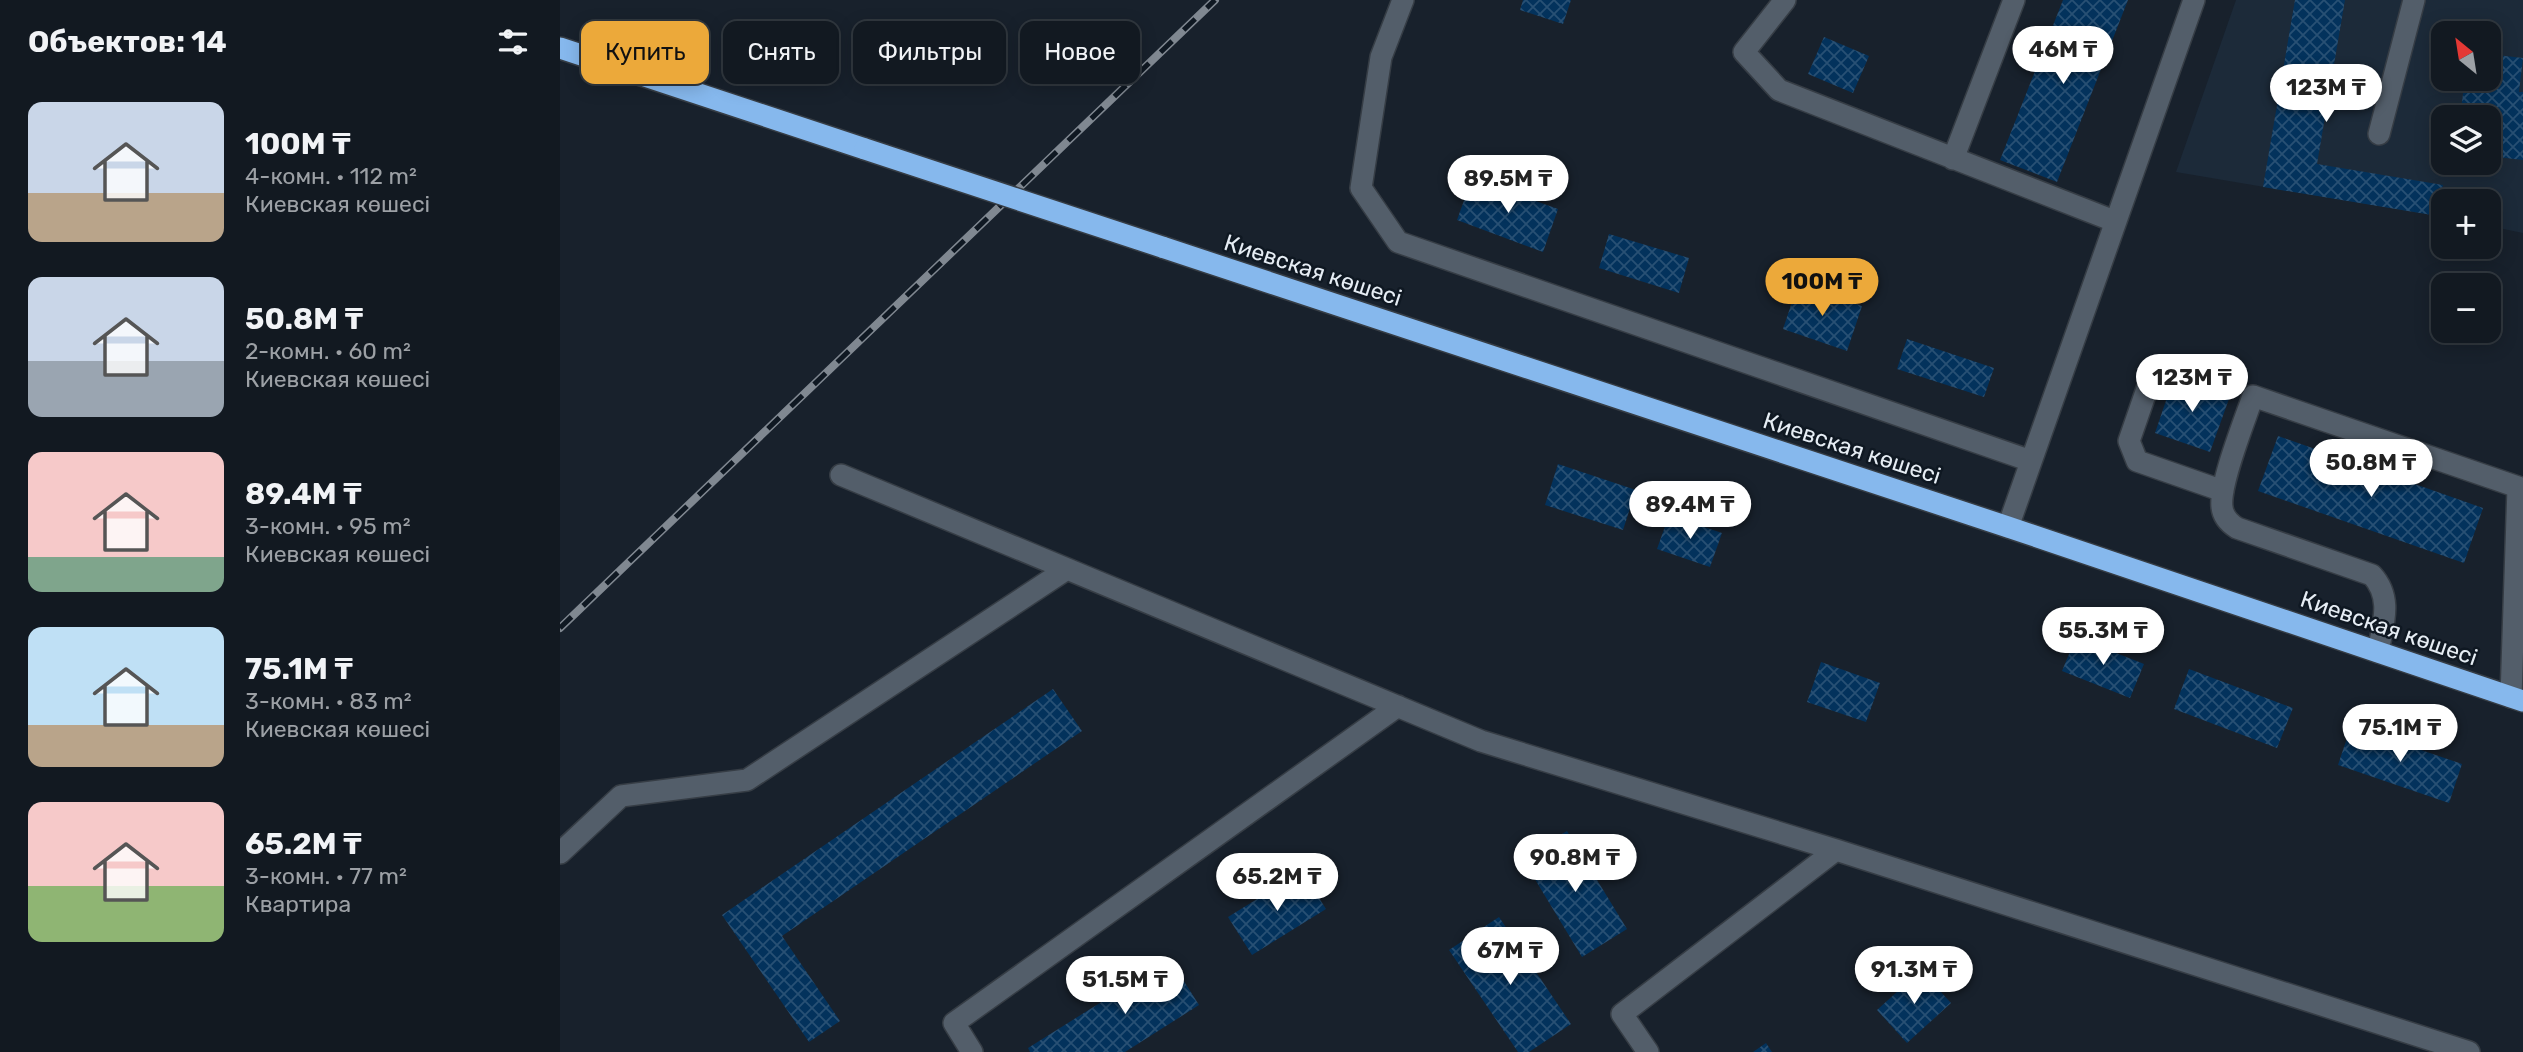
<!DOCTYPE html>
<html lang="ru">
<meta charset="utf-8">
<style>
body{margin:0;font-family:Rubik,sans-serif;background:#1b222a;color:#f1f3f6;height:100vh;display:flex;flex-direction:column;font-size:26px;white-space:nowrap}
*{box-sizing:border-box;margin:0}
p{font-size:23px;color:#9ca0a5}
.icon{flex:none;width:38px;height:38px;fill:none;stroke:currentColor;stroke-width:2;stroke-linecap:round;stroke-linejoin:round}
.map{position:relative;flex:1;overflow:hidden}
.sheet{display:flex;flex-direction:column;background:#121921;width:560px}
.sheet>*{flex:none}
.banner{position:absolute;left:21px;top:21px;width:665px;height:63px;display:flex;gap:14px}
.needle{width:46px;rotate:330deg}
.buttons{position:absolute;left:1871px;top:21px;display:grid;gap:14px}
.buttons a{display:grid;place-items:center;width:70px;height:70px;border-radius:14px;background:#121921;box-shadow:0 4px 18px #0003,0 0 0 2px #31383f;font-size:35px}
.price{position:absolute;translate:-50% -60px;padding:0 16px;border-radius:24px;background:#fff;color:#222;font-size:23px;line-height:46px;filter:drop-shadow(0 2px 4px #0008)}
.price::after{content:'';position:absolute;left:50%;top:42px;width:21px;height:16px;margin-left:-10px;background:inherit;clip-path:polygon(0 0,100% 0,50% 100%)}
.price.active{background:#eca93a;color:#111}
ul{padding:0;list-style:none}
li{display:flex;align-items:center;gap:21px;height:175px;padding:0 28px}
li span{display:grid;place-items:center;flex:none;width:196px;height:140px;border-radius:14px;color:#555}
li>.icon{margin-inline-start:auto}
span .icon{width:84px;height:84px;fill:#fffc;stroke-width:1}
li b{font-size:30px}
h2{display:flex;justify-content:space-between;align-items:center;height:84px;padding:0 28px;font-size:30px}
.tag{padding:0 24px;border-radius:14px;background:#121921;box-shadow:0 4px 18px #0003,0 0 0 2px #31383f;font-size:24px;line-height:63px}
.tag.active{background:#eca93a;color:#111}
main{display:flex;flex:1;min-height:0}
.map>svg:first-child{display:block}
.built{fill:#1c2a39;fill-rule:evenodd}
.building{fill:url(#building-cross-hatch)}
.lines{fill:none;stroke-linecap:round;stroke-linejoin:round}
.minor-casing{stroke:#363d45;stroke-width:24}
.highway-casing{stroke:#363d45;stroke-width:24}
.minor{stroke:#535e6a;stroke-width:21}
.highway{stroke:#86b8ed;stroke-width:21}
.rail-casing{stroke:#808891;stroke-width:8}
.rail{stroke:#0f1822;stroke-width:5;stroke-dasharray:16;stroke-linecap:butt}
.highway-bridge-casing{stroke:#363d45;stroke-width:24;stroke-linecap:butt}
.highway-bridge{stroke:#86b8ed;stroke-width:21}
.labels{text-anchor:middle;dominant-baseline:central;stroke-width:5;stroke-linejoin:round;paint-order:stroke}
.street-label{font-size:23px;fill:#e6edf4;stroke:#0f1822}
</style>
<main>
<section class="sheet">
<h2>Объектов: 14<svg class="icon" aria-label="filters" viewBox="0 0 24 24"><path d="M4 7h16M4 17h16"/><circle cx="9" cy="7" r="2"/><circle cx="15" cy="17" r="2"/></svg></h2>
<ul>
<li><span style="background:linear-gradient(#c9d6e8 65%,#b9a48a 0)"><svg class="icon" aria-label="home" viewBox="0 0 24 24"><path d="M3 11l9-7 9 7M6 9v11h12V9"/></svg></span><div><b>100M ₸</b><p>4-комн. · 112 m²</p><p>Киевская көшесі</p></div></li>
<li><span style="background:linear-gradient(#c9d6e8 60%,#9aa5b1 0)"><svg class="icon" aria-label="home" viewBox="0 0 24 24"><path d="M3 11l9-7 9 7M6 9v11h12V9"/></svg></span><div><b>50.8M ₸</b><p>2-комн. · 60 m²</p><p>Киевская көшесі</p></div></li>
<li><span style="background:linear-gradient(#f6c9c9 75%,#7fa58c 0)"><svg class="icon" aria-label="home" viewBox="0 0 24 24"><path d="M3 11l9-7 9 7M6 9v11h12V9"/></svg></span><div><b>89.4M ₸</b><p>3-комн. · 95 m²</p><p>Киевская көшесі</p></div></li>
<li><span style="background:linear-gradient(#bfe0f5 70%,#b9a48a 0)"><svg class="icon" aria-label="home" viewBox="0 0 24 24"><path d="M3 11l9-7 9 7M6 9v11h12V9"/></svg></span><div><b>75.1M ₸</b><p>3-комн. · 83 m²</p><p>Киевская көшесі</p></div></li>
<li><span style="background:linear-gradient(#f6c9c9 60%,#8fb573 0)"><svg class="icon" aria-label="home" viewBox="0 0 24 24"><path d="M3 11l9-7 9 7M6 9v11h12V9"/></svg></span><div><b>65.2M ₸</b><p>3-комн. · 77 m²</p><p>Квартира</p></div></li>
</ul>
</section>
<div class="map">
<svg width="1963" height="1052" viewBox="0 0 1963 1052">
<defs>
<pattern id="building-cross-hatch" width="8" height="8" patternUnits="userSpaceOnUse" patternTransform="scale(1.75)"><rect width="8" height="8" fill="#03325c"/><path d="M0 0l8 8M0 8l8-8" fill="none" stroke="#285074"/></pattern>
</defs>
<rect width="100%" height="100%" fill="#18212c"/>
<path class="built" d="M 1676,0 L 1963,0 L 1963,233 L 1929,226 L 1928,201 L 1883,201 L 1883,217 L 1616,172 ZM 1883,33 L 1928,33 L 1928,79 L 1883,79 ZM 1883,117 L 1928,117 L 1928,163 L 1883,163 Z"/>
<path class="building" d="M 963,0 L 1011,0 L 1003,24 L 960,10 Z
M 1503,0 L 1568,0 L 1497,182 L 1440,160 Z
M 1735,0 L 1785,0 L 1757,164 L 1883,185 L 1878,216 L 1703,187 Z
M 1264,37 L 1309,56 L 1293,93 L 1248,74 Z
M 1928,54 L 1963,58 L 1959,92 L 1963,92 L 1963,160 L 1928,156 L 1928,117 L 1900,117 L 1905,79 L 1928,79 Z
M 912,178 L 998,209 L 983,252 L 897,220 Z
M 1049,234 L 1129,258 L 1119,293 L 1039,268 Z
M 1238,284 L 1302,306 L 1287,351 L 1223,329 Z
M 1347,339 L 1434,368 L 1424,397 L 1337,369 Z
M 1614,377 L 1670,396 L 1650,452 L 1595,433 Z
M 1718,436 L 1923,508 L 1904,563 L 1698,491 Z
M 998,464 L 1076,490 L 1063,530 L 985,505 Z
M 1109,515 L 1162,533 L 1150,567 L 1097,549 Z
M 1516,637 L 1584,664 L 1570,698 L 1502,671 Z
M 1261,662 L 1320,683 L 1306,722 L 1247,702 Z
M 1629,669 L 1733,708 L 1717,748 L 1614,709 Z
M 493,689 L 522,731 L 222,936 L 280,1021 L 249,1042 L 162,915 Z
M 1791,726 L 1902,764 L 1889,803 L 1778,765 Z
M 1007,831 L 1067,929 L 1022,957 L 962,858 Z
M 742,871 L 766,909 L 692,955 L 668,917 Z
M 939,917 L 1011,1024 L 969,1052 L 958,1052 L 889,950 Z
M 610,959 L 639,1005 L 565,1052 L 470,1052 L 468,1048 Z
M 1361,970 L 1391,1003 L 1347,1043 L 1317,1010 Z
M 1206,1043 L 1212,1052 L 1193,1052 Z"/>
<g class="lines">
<g class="minor-casing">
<path id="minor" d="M 843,0 L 821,57 L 801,188 L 838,242 L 1471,461
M 1225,0 L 1184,52 L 1219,90 L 1554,221
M 1819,134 L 1854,0
M 1393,159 L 1454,0
M 1588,386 L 1569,441 L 1577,461 L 1663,491
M 281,475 L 921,741 L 1276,850 L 1909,1052
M 1448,527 L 1634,0
M 1818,652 C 1823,624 1833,598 1812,575 L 1677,528 C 1669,523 1663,517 1662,507 C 1659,484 1685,420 1693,396 L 1958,487 L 1951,697
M 0,853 L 61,796 L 187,780 L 507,569
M 412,1052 L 394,1023 L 838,706
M 1088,1052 L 1062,1014 L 1276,850"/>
</g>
<g class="highway-casing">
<path id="highway" d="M 0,48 L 305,149
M 602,247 L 1448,527 L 1963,701"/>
</g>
<use href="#minor" class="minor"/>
<use href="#highway" class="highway"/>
<g class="rail-casing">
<path id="rail" d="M 0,628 L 655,0"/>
</g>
<use href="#rail" class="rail"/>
<g class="highway-bridge-casing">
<path id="highway-bridge" d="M 305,149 L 602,247"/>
</g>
<use href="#highway-bridge" class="highway-bridge"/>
</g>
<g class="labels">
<g class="street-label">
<text transform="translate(753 270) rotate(18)">Киевская көшесі</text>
<text transform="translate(1292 448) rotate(18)">Киевская көшесі</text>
<text transform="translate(1829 628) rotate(19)">Киевская көшесі</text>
</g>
</g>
</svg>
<div class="buttons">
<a><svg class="needle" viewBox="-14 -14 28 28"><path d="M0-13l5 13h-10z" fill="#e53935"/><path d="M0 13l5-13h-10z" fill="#9ca0a5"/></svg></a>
<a><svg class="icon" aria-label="layers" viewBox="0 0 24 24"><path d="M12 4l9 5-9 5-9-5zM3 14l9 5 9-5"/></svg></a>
<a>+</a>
<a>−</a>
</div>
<b class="price" style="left:1503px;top:86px">46M ₸</b>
<b class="price" style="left:1766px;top:124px">123M ₸</b>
<b class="price" style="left:948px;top:215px">89.5M ₸</b>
<b class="price active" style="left:1262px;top:318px">100M ₸</b>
<b class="price" style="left:1632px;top:414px">123M ₸</b>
<b class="price" style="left:1811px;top:499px">50.8M ₸</b>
<b class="price" style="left:1130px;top:541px">89.4M ₸</b>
<b class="price" style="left:1543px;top:667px">55.3M ₸</b>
<b class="price" style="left:1840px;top:764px">75.1M ₸</b>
<b class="price" style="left:1015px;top:894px">90.8M ₸</b>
<b class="price" style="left:717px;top:913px">65.2M ₸</b>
<b class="price" style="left:950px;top:987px">67M ₸</b>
<b class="price" style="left:1354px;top:1006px">91.3M ₸</b>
<b class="price" style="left:565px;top:1016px">51.5M ₸</b>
<div class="banner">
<a class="tag active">Купить</a>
<a class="tag">Снять</a>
<a class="tag">Фильтры</a>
<a class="tag">Новое</a>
</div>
</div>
</main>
